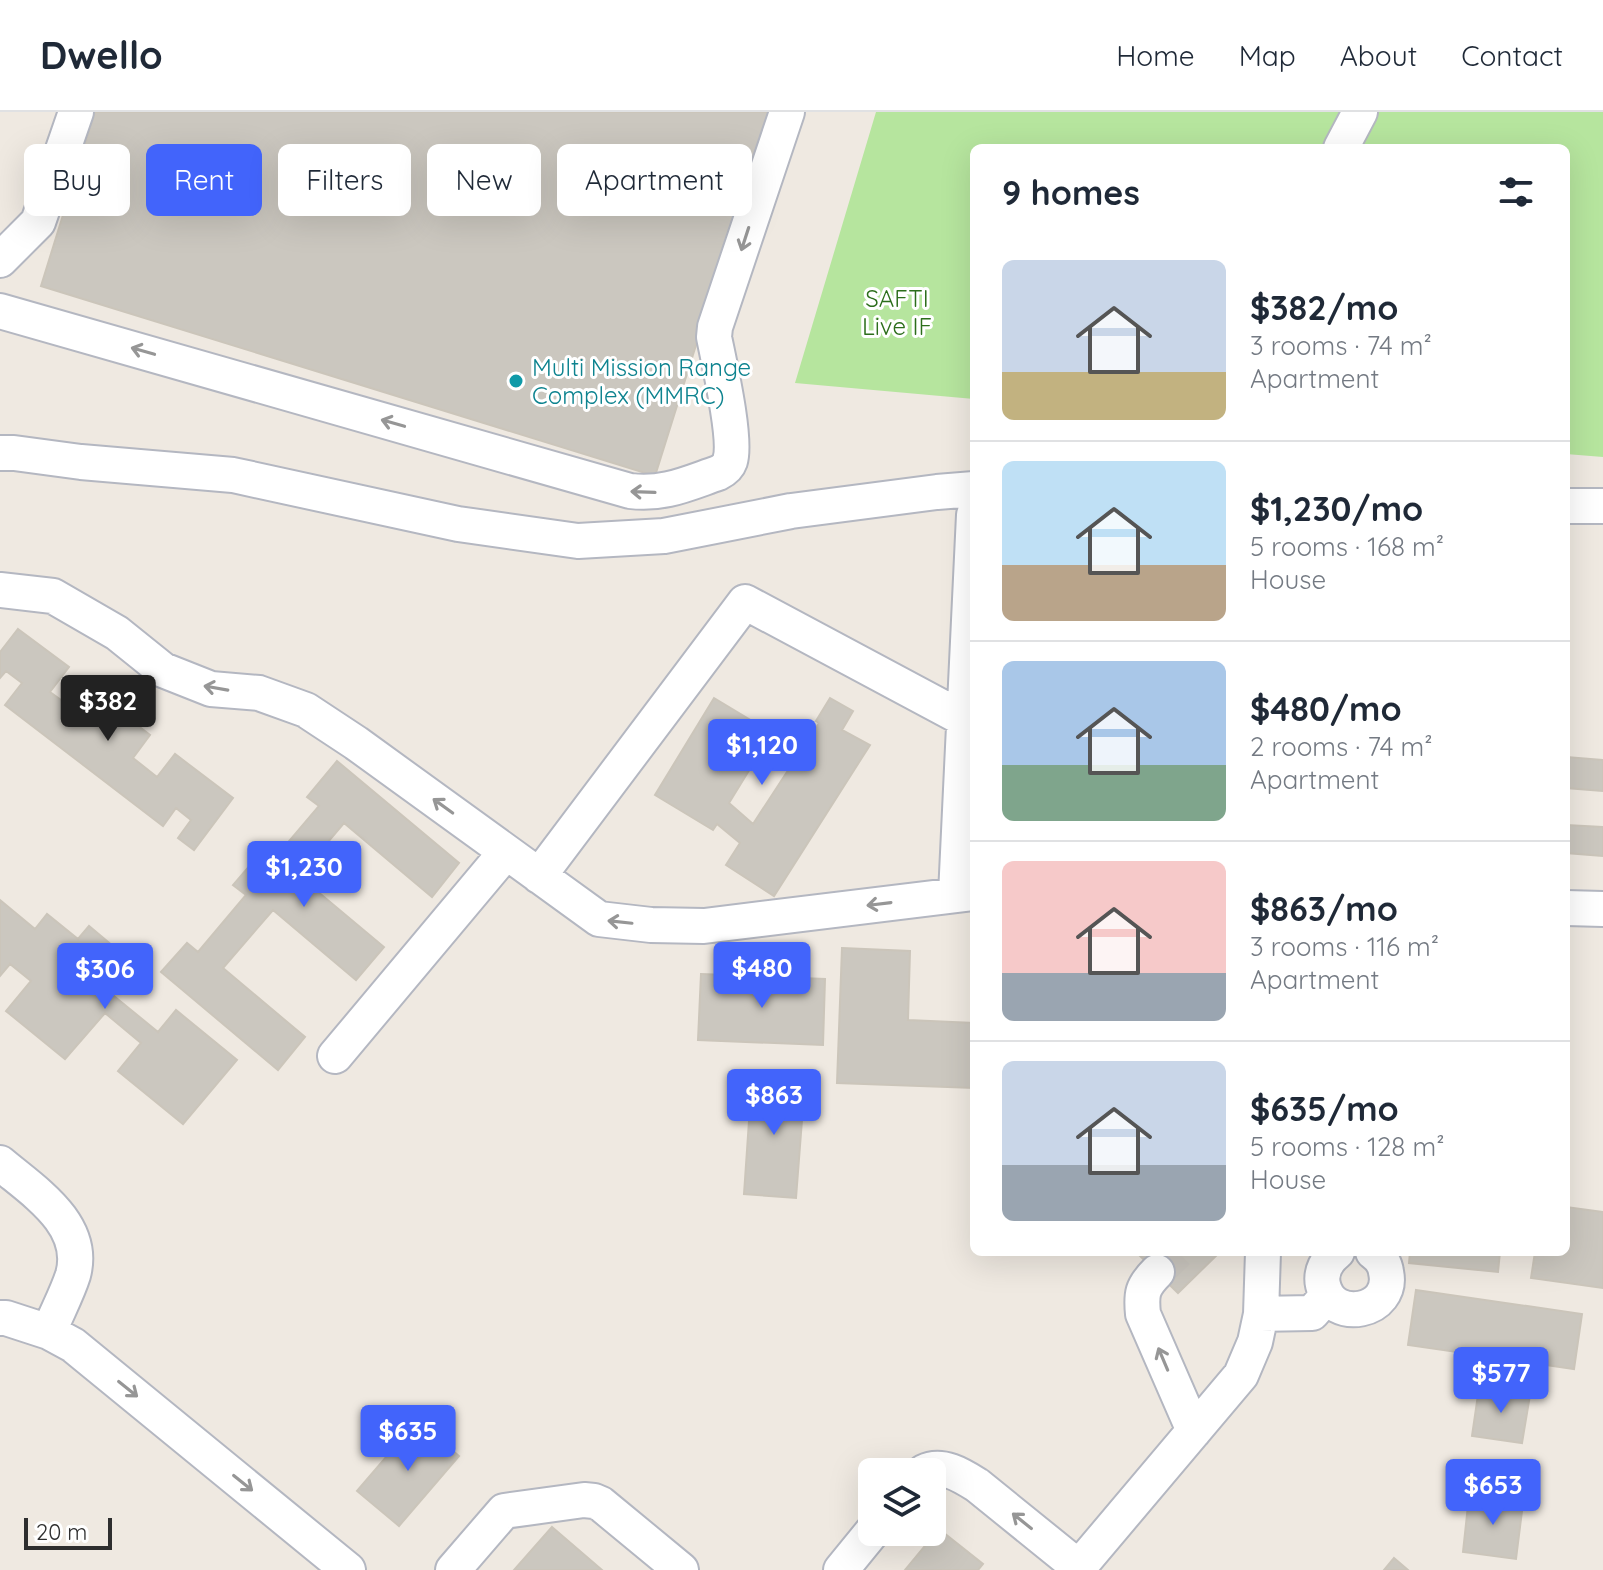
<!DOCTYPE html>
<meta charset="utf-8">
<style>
body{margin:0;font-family:Quicksand,sans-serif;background:#f2f2f3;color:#1f2937;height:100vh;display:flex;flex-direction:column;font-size:30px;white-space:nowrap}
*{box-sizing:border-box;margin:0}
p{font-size:26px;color:#747a83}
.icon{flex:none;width:44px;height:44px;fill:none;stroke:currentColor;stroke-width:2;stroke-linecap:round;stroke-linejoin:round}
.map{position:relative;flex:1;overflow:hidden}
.drawer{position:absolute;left:970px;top:32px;width:600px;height:1112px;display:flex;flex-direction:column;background:#fff;border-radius:12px;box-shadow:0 8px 32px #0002}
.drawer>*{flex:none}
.top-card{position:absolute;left:24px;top:32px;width:760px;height:72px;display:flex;gap:16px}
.controls{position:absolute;left:858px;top:1346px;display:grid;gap:16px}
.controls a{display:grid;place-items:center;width:88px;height:88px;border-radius:12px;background:#fff;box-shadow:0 8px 32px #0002;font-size:40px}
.scale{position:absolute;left:24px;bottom:20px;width:88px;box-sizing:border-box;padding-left:8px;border:4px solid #2e2e2e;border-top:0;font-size:22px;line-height:28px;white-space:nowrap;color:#2e2e2e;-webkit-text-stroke:6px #fff;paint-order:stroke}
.price{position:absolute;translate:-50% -68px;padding:0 18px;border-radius:8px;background:#4264fb;color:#fff;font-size:26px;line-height:52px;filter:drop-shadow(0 2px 4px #0008)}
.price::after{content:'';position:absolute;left:50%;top:48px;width:24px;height:18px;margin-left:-12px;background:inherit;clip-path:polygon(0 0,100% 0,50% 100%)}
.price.current{background:#222;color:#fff}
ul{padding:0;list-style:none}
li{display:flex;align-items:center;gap:24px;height:200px;padding:0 32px}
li+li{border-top:2px solid #e0e1e3}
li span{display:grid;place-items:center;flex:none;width:224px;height:160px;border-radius:12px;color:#555}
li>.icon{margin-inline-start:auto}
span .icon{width:96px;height:96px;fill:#fffc;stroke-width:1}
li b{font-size:34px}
h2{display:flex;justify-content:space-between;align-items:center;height:96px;padding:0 32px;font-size:34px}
.tag{padding:0 28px;border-radius:12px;background:#fff;box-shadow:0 8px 32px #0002;font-size:28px;line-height:72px}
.tag.current{background:#4264fb;color:#fff}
header{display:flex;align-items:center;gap:48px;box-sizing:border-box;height:112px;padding:0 40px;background:#fff;border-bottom:2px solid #e0e1e3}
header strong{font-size:38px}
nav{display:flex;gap:44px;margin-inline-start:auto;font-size:28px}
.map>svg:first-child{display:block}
.green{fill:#b6e59e}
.building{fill:#cbc7bf;stroke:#cbc5ba;stroke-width:2}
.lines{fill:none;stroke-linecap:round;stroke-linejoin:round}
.minor-tunnel{stroke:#c8c4bd;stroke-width:34;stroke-dasharray:34 17;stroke-linecap:butt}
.minor-casing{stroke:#b4b7c1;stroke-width:38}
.minor{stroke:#fff;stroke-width:34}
.oneway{stroke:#969696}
.culture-dot{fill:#0f9aa8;stroke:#fff;stroke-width:3}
.labels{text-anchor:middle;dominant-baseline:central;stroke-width:6;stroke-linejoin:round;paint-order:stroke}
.park-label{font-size:24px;fill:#2c6e1b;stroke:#fff}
.culture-label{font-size:24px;fill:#0d838f;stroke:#fff;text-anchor:start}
</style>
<header>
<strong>Dwello</strong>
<nav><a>Home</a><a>Map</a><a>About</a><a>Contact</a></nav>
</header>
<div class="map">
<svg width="1603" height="1458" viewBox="0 0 1603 1458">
<rect width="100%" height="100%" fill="#efe9e1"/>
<path class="green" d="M 876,0 L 1603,0 L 1603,345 L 1566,342 L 1566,36 L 974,36 L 974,287 L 795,271 Z"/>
<path class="building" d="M 95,0 L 769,0 L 655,364 L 41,174 Z
M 18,517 L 69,555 L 50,580 L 79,601 L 95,581 L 150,623 L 133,646 L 157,665 L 175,642 L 233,686 L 194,738 L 178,726 L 191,708 L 176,696 L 163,714 L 5,593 L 22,571 L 6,559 L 0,566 L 0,540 Z
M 714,586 L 772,621 L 729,691 L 753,712 L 819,611 L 816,609 L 830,586 L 853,599 L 842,618 L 870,633 L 774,784 L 726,753 L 740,731 L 717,712 L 713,718 L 655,683 Z
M 1566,645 L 1603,648 L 1603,679 L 1566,676 Z
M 337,649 L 459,751 L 432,785 L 344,711 L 299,764 L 384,835 L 356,868 L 273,798 L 223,856 L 305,925 L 278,958 L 161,860 L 187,831 L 198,840 L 246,783 L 233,773 L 263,738 L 274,747 L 319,694 L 307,685 Z
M 1566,713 L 1603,715 L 1603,744 L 1566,741 Z
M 0,788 L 35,817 L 47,802 L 78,827 L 89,814 L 133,851 L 109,880 L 158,920 L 176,898 L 237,948 L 183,1012 L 118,959 L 141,931 L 105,901 L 65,947 L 6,899 L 31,869 L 10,852 L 0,864 Z
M 842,836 L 910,839 L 908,908 L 974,911 L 974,976 L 837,971 Z
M 701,862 L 825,867 L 823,933 L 698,928 Z
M 752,965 L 805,969 L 796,1086 L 744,1082 Z
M 1566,1095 L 1603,1100 L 1603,1176 L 1531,1166 L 1535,1140 L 1566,1140 Z
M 1136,1140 L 1220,1140 L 1178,1181 Z
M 1410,1140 L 1500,1140 L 1498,1160 L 1409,1151 Z
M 1416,1178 L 1582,1202 L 1574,1257 L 1408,1233 Z
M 1479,1276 L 1530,1283 L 1522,1331 L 1472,1324 Z
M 418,1308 L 459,1344 L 399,1414 L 357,1379 Z
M 1469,1384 L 1523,1391 L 1516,1447 L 1463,1440 Z
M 552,1415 L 602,1458 L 514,1458 Z
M 939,1417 L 983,1452 L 978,1458 L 905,1458 Z
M 1394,1446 L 1408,1458 L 1384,1458 Z"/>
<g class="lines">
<path class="minor-tunnel" d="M 1157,1160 L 1178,1140"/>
<g class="minor-casing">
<path id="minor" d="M 1341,36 L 1360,0
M 0,148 L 38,110 L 76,0
M 0,199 L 630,379 C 664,383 686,372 718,361 C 724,358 728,355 730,349 C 737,328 719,250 714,225 L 715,215 L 787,0
M 0,341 L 14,341 L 81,350 L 233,363 L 458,412 L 578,429 L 664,424 L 791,399 L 937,380 L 974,377
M 1566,394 L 1603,394
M 0,478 L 53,484 L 117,521 L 163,558 L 211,577 L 259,581 L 306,598 L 356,631 L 599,807 L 651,813 L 704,814 L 974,781
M 539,764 L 745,490 L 964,607
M 956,783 L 974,403
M 1566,796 L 1603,797
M 335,944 L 506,740
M 0,1051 C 33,1079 87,1112 73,1163 C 67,1182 56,1202 49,1220
M 1337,1140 C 1327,1148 1320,1160 1323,1173 C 1332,1213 1395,1200 1386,1160 C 1385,1151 1380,1145 1373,1140
M 1157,1160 C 1142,1175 1141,1182 1143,1202 L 1194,1319
M 1261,1202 L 1312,1201 L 1327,1184
M 0,1206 L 6,1206 L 49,1220 L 73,1233 L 348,1458
M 924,1360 C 942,1351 961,1363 977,1373 L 1082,1458
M 1079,1455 L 1241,1263 L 1255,1230 L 1261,1202 L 1263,1140
M 453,1458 L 504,1399 L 584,1388 L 594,1389 L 601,1392 L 681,1458
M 841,1458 L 872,1420"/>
</g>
<use href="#minor" class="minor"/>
</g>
<defs><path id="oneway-shaft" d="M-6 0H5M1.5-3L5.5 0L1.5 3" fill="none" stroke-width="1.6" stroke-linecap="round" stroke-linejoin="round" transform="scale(2)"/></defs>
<g class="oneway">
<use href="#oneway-shaft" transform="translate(745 127) rotate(108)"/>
<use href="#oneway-shaft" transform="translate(143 239) rotate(-164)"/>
<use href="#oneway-shaft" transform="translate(393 311) rotate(-164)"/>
<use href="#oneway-shaft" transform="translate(643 380) rotate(-178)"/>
<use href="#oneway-shaft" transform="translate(216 576) rotate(-170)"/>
<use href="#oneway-shaft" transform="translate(443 694) rotate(-144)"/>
<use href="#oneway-shaft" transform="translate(879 792) rotate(173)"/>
<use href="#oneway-shaft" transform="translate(620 810) rotate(-174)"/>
<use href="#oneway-shaft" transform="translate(1163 1247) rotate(-113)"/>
<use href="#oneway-shaft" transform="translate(128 1277) rotate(39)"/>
<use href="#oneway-shaft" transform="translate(243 1371) rotate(39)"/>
<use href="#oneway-shaft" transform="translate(1022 1409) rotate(-141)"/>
</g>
<circle class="culture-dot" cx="516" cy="269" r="8"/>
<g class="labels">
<g class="park-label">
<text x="897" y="186">SAFTI<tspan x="897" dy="28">Live IF</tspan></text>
</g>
<g class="culture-label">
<text x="532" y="255">Multi Mission Range<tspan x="532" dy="28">Complex (MMRC)</tspan></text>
</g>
</g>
</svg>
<div class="controls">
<a><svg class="icon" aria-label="layers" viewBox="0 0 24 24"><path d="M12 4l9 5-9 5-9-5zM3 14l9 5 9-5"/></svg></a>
</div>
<div class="scale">20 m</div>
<b class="price current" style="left:108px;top:631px">$382</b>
<b class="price" style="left:762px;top:675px">$1,120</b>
<b class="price" style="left:304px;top:797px">$1,230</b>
<b class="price" style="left:762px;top:898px">$480</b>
<b class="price" style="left:105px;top:899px">$306</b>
<b class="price" style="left:774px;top:1025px">$863</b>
<b class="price" style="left:1501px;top:1303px">$577</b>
<b class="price" style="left:408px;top:1361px">$635</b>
<b class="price" style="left:1493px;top:1415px">$653</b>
<div class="top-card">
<a class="tag">Buy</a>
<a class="tag current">Rent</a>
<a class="tag">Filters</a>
<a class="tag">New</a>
<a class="tag">Apartment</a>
</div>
<section class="drawer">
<h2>9 homes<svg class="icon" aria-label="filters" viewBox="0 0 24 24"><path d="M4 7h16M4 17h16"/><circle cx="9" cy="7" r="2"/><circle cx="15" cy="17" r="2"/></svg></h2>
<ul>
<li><span style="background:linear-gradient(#c9d6e8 70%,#c2b280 0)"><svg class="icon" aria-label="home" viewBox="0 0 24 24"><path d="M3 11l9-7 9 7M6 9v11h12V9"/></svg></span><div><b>$382/mo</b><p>3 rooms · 74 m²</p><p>Apartment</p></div></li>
<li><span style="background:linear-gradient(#bfe0f5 65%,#b9a48a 0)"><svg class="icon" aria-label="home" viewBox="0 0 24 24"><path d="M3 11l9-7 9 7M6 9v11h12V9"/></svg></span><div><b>$1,230/mo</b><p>5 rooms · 168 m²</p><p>House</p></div></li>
<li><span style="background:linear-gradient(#a9c7e8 65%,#7fa58c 0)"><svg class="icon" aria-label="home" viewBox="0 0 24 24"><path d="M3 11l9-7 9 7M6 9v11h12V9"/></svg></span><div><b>$480/mo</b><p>2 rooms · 74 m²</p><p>Apartment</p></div></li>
<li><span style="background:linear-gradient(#f6c9c9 70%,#9aa5b1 0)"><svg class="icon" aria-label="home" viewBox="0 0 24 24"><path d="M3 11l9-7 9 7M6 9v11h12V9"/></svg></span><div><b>$863/mo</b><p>3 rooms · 116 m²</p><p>Apartment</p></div></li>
<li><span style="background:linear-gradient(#c9d6e8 65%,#9aa5b1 0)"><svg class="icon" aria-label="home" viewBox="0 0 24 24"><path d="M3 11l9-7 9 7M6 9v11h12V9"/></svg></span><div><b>$635/mo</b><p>5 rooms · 128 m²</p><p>House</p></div></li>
</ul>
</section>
</div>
